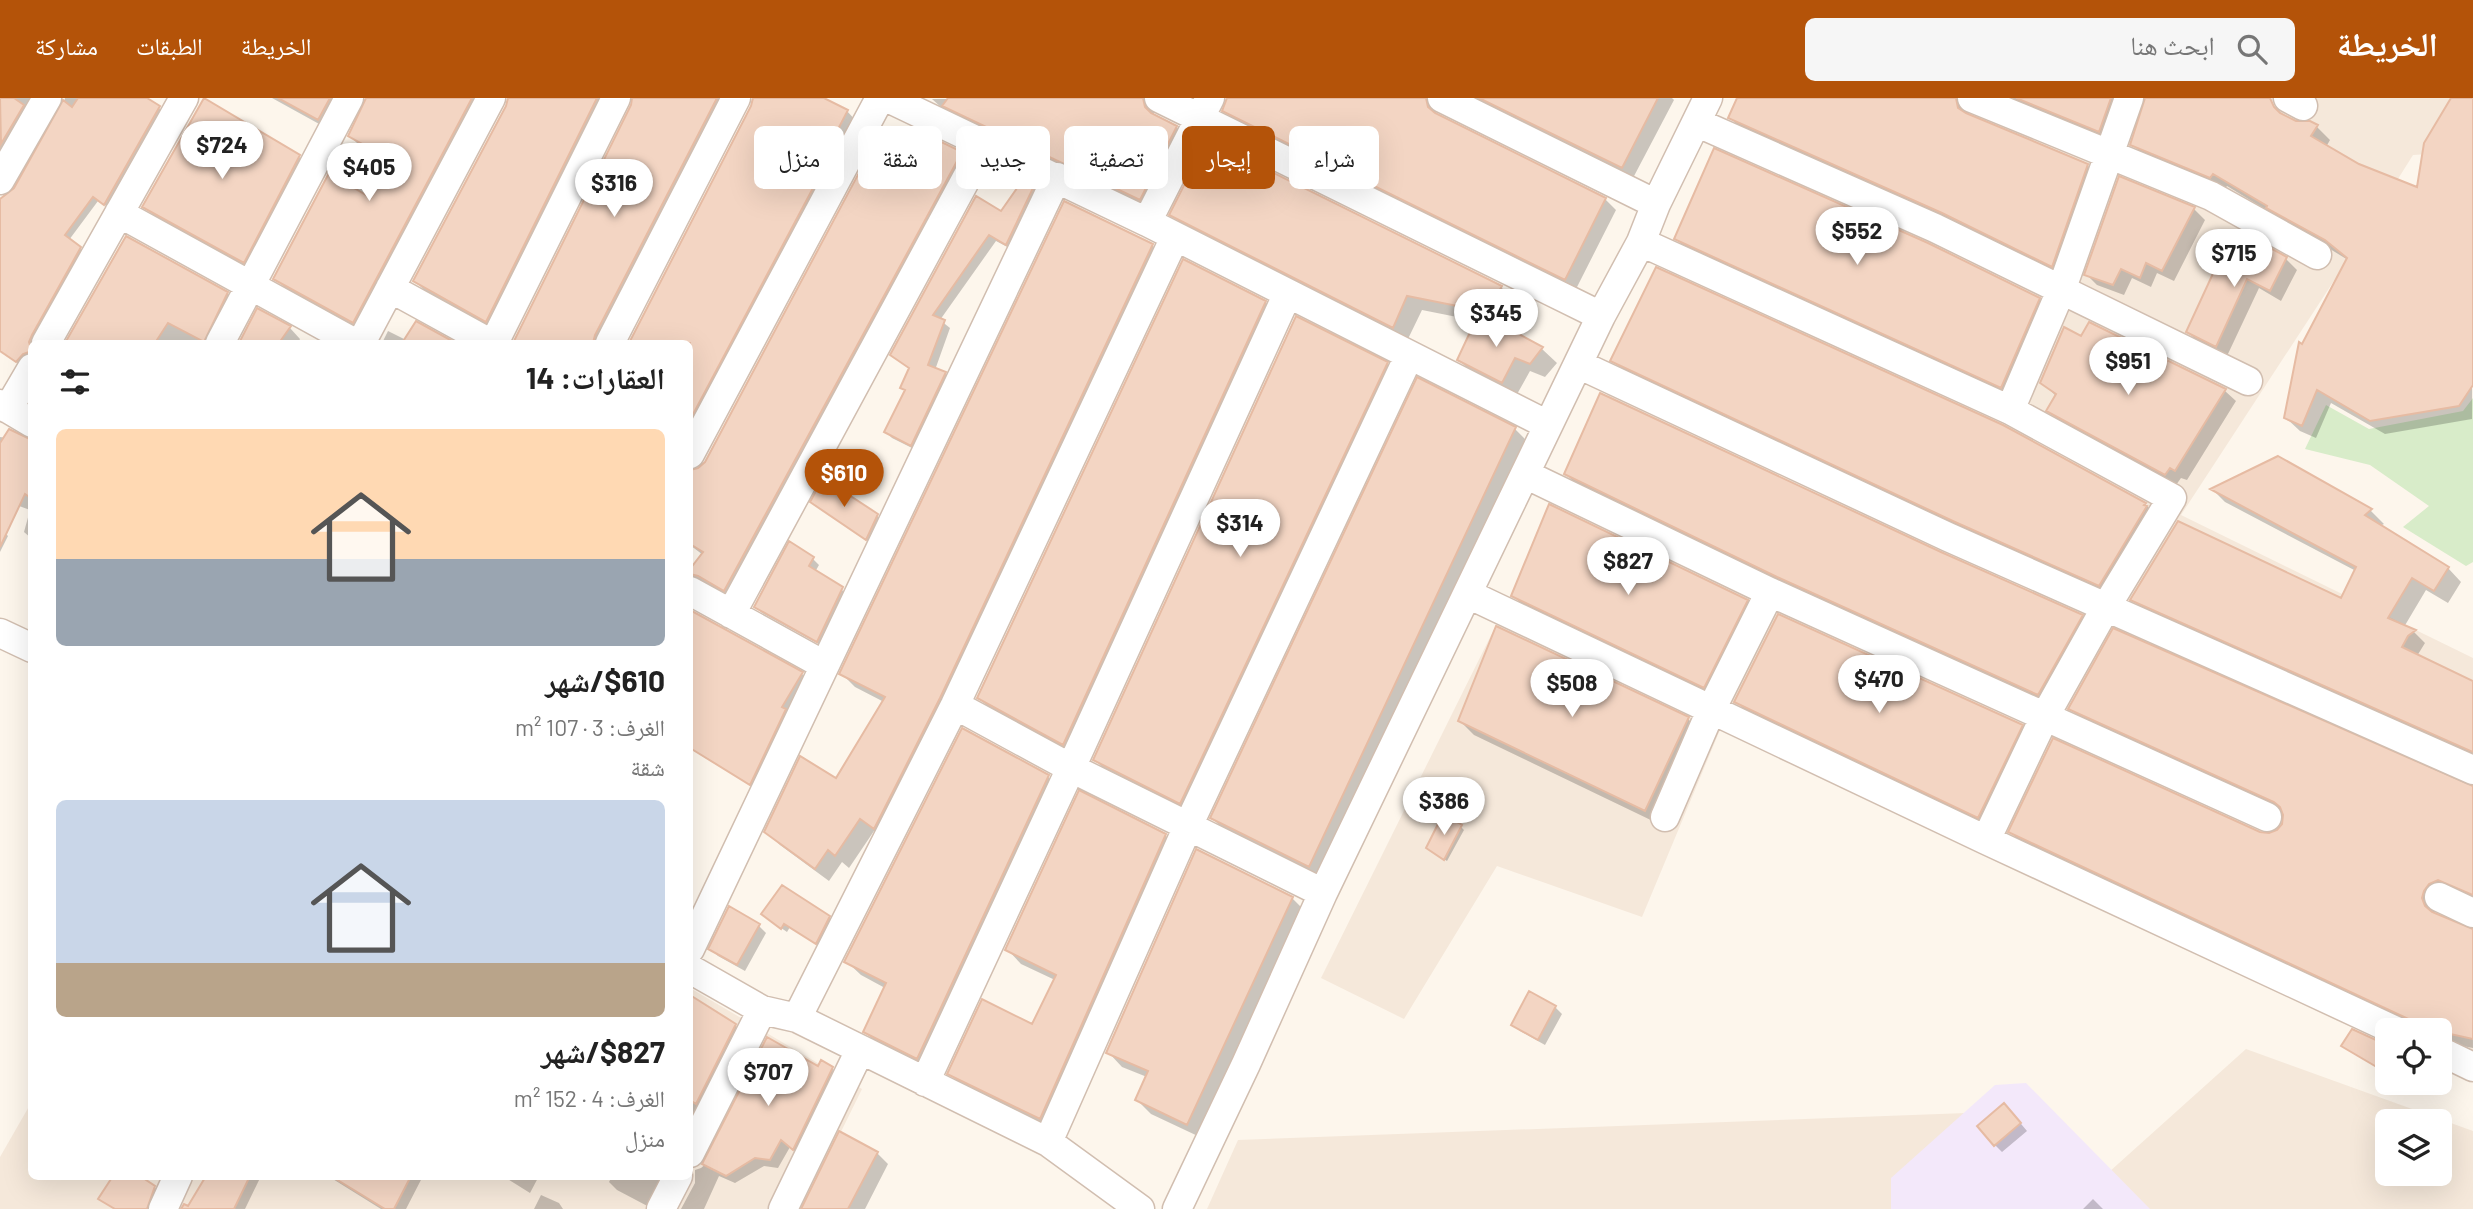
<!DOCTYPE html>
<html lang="ar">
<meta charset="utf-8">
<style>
body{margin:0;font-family:Barlow,"Noto Naskh Arabic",sans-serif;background:#f6f6f6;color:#222;direction:rtl;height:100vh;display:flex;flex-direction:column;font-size:26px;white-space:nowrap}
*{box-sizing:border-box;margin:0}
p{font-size:23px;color:#767676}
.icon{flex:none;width:38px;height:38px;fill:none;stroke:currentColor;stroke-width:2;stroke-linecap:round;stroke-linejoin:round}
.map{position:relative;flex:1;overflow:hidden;direction:ltr}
.sheet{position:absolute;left:28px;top:242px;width:665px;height:840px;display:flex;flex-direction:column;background:#fff;border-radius:10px;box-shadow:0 7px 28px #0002;direction:rtl}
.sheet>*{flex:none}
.top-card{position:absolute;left:714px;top:28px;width:665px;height:63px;direction:rtl;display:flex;gap:14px}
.tools{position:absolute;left:2375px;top:920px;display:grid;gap:14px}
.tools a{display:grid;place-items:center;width:77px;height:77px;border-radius:10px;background:#fff;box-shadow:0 7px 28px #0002;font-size:35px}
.price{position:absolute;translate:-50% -60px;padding:0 16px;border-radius:24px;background:#fff;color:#222;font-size:23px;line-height:46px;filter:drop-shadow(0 2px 4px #0008)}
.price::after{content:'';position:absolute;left:50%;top:42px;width:21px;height:16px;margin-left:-10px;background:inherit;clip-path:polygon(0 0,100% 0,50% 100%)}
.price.selected{background:#b45309;color:#fff}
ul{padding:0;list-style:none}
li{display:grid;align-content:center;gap:14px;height:371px;padding:0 28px}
li span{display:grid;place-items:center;height:217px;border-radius:10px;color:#555}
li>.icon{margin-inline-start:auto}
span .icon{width:126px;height:126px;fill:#fffc;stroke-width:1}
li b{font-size:30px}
h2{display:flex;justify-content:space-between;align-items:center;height:84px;padding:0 28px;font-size:30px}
.pill{padding:0 24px;border-radius:10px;background:#fff;box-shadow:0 7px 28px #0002;font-size:24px;line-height:63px}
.pill.selected{background:#b45309;color:#fff}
header{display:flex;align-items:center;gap:42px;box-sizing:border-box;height:98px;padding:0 35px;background:#b45309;color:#fff}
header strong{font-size:33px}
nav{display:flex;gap:38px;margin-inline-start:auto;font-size:24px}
.search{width:490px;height:63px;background:#f6f6f6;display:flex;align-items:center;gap:18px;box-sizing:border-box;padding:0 24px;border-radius:10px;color:#767676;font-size:26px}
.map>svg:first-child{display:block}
.residential{fill:#f5e8da;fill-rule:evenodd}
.education{fill:#f3e8fa}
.green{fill:#d8ecc9}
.shadow{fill:#0003}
.building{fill:#f3d5c3;stroke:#e6bba3;stroke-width:2}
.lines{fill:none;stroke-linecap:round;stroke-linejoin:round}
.minor-casing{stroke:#d1beb0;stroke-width:31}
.minor{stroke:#fff;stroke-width:28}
</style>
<header>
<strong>الخريطة</strong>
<div class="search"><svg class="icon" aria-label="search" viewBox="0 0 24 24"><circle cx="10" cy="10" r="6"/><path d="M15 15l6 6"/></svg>ابحث هنا</div>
<nav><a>الخريطة</a><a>الطبقات</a><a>مشاركة</a></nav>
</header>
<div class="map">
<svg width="2473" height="1111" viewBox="0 0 2473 1111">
<rect width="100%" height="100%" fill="#fdf6ec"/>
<path class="residential" d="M 1745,0 L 2473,0 L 2473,53 L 2413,57 L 2337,178 L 2181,417 L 2473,560 L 2473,955 L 2440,941 L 2440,933 L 2421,933 L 1720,632 L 1642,819 L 1497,768 L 1404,921 L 1321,880 L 1511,497 L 1550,403 L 1642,234 Z
M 690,890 L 862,991 L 803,1111 L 0,1111 L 0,1059 L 31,1005 L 32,1078 L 690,1078 Z
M 2246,951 L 2473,1033 L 2473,1111 L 1207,1111 L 1238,1042 L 1993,1014 L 2089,1092 ZM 2387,1024 L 2440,1024 L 2440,1076 L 2387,1076 Z"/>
<path class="education" d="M 2026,985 L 2150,1111 L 1891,1111 L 1891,1080 L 1995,987 Z"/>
<path class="green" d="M 2473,300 L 2473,464 L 2466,468 L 2403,429 L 2429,408 L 2370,367 L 2305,351 L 2326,307 L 2369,331 L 2463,313 Z"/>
<path class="shadow" d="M 0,0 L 35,0 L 0,61 Z
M 65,0 L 144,0 L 164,14 L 110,110 L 98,103 L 69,142 L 85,155 L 35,245 L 32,245 L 32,259 L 22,268 L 0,253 L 0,100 L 10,97 L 63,8 Z
M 272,0 L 349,0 L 330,32 Z
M 367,0 L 490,0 L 364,235 L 286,191 L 275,180 L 371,103 L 391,66 L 361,49 L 350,38 Z
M 509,0 L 615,0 L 497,234 L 426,194 L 415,183 L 508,8 Z
M 634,0 L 736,0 L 608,245 L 515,245 L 633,7 Z
M 759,0 L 820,0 L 847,13 L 858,25 L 690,353 L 690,245 L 631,245 Z
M 1158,0 L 1155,3 L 1154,16 L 1176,29 L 1187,40 L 1151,112 L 943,11 L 932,1 Z
M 1228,0 L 1441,0 L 1436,14 L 1438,18 L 1605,101 L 1616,112 L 1576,191 L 1235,23 L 1224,12 Z
M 1471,0 L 1672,0 L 1674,2 L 1633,80 Z
M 1739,0 L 1976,0 L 1970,7 L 1969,18 L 2087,67 L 2101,81 L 2066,181 L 1744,33 L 1730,20 Z
M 1999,0 L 2133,0 L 2113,47 Z
M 2146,0 L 2261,0 L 2271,5 L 2285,19 L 2295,24 L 2317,29 L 2330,42 L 2326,49 L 2359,67 L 2419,91 L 2453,0 L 2473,0 L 2472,321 L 2385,336 L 2331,305 L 2316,340 L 2300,333 L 2286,320 L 2303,248 L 2348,162 L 2227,88 L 2224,92 L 2146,60 L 2132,46 Z
M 961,55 L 972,66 L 736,503 L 690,480 L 690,474 L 703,457 L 690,447 L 690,374 L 700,371 L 899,74 Z
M 299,59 L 309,69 L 254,173 L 154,118 L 144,108 Z
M 2120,81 L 2194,111 L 2205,122 L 2174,183 L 2157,175 L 2151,189 L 2132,180 L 2124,197 L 2097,187 L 2086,176 Z
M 1033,90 L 1040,96 L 1013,152 L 996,143 L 940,222 L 950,230 L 935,272 L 945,276 L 951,282 L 918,353 L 892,340 L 886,334 L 906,293 L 902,290 L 910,271 L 892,257 L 1001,116 Z
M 1172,116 L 1501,189 L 1515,204 L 1501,229 L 1542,251 L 1557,265 L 1545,279 L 1530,273 L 1516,298 L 1473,276 L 1459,262 L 1477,223 L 1422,212 L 1407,243 L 1186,131 Z
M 1676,141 L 2039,201 L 2053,215 L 2015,302 L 1690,154 Z
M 2251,141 L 2286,161 L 2297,172 L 2281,203 L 2259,190 L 2227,258 L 2199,245 L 2188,234 L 2241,179 L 2234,172 Z
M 1152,147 L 1166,161 L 888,742 L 874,733 L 849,770 L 842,764 L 829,783 L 780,747 L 766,733 L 837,682 L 884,604 L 855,589 L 841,575 Z
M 227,195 L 238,207 L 218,245 L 67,245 Z
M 1265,204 L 1279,219 L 1078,660 L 993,614 L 979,600 Z
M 2090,226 L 2225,293 L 2236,303 L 2187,382 L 2181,380 L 2176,387 L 2059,323 L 2048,312 L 2056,298 L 2042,284 L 2081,241 Z
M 290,230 L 300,241 L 298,245 L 241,245 Z
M 388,233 L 406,242 L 452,245 L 382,245 Z
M 1612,262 L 2002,328 L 2145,406 L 2157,418 L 2112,499 L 1969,436 L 1624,274 Z
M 1387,266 L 1401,280 L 1195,719 L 1109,676 L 1095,662 Z
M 1515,331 L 1529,345 L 1324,782 L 1226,734 L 1212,720 Z
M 0,339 L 32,343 L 32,441 L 24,434 L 30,412 L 0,401 Z
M 2278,360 L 2371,413 L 2384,426 L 2380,428 L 2448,470 L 2461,484 L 2448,505 L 2426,492 L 2404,529 L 2412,532 L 2425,545 L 2417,558 L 2473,585 L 2473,660 L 2145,514 L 2132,501 L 2341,502 L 2356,473 L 2225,404 L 2213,392 Z
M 1566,376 L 1940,456 L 2082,518 L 2095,531 L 2051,609 L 1792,492 L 1579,389 Z
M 813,404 L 877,418 L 884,425 L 874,447 Z
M 0,430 L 8,438 L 0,454 Z
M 813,461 L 819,467 L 815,474 L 849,497 L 824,549 L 762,515 L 756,509 Z
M 1513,498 L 1747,503 L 1759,516 L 1717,601 L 1526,510 Z
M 690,514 L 802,576 L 808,582 L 756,691 L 691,651 L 690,654 Z
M 1736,603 L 2021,628 L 2036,642 L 1993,733 L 1750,618 Z
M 2070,610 L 2473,690 L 2473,803 L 2436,806 L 2435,816 L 2473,833 L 2473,950 L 2447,945 L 2440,941 L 2440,933 L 2421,933 L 2024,747 L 2010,734 L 2260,736 L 2277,734 L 2284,726 L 2283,714 L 2083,624 Z
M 1688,621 L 1702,635 L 1659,726 L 1474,637 L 1460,623 Z
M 963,632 L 1048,679 L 1063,693 L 932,974 L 879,948 L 865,934 L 885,890 L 861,877 L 846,863 Z
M 1461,729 L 1464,732 L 1447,763 L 1431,753 Z
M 1165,737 L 1180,752 L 1054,1034 L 964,990 L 949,975 L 1033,928 L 1055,882 L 1021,866 L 1007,851 Z
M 1292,800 L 1307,815 L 1202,1040 L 1151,1016 L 1137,1002 L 1147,979 L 1122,969 L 1108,954 Z
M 730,811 L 759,828 L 766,835 L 745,873 L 718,858 L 711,851 Z
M 829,819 L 834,825 L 821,849 L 790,829 L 787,834 L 768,821 Z
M 696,903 L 735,927 L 743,935 L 690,1042 L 690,913 Z
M 1555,909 L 1562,916 L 1545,947 L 1520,933 L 1513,926 Z
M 832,970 L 841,979 L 802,1059 L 790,1049 L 778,1070 L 764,1068 L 735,1085 L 719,1078 L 704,1111 L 681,1111 L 695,1085 L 695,1072 L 701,1070 L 818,971 Z
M 2011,1014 L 2027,1033 L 2002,1054 L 1995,1047 Z
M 840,1036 L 877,1055 L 888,1066 L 865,1111 L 803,1111 Z
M 115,1078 L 137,1078 L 154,1089 L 161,1095 L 155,1111 L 114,1111 L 107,1106 L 100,1100 Z
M 208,1078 L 261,1078 L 245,1111 L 182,1111 L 188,1111 Z
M 328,1078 L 423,1078 L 406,1111 L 381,1111 Z
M 503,1078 L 539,1078 L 530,1095 Z
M 612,1078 L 671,1078 L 653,1111 L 617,1092 L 609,1084 Z
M 541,1097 L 559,1105 L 563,1111 L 534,1111 Z
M 2093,1101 L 2103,1111 L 2083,1111 Z"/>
<path class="building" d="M 0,0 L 14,0 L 24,7 L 1,46 Z
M 78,0 L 147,0 L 160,8 L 104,107 L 93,99 L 65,137 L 81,149 L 32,237 L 29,244 L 32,253 L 23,256 L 16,264 L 0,253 L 0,101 L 14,90 L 63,2 L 72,9 Z
M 204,0 L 300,57 L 244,165 L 142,109 Z
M 278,0 L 330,0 L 318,22 Z
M 366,0 L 472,0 L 353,225 L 273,181 L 329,75 L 371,100 L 391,62 L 348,38 Z
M 508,0 L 597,0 L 486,224 L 413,183 L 506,8 Z
M 632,0 L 717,0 L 595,237 L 593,245 L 513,245 L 631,7 Z
M 753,0 L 824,0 L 848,12 L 834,39 L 839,41 L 690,322 L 690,245 L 629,245 L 751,8 Z
M 948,0 L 1143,0 L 1145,9 L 1151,15 L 1177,28 L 1140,102 L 942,8 Z
M 1227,0 L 1426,0 L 1428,9 L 1435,15 L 1606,100 L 1565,182 L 1222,13 Z
M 1479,0 L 1658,0 L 1622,70 Z
M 1737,0 L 1956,0 L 1958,10 L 1966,15 L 2088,66 L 2052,169 L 1942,115 L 1728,20 Z
M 2016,0 L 2111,0 L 2099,34 Z
M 2145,0 L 2270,0 L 2274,9 L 2280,15 L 2296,23 L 2310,23 L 2318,27 L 2311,38 L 2359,66 L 2417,89 L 2424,45 L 2451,0 L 2473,0 L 2473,287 L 2459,308 L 2370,323 L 2317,292 L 2302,328 L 2284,320 L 2299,244 L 2302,246 L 2347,160 L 2325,142 L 2266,110 L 2267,108 L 2213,76 L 2210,80 L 2130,47 Z
M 923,35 L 962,54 L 724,493 L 698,478 L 690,476 L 690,471 L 703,454 L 690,446 L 690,372 L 698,370 L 705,364 L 869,56 L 899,71 Z
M 1207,42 L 1502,188 L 1487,214 L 1407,198 L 1393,230 L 1169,117 Z
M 1714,50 L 1928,145 L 2040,200 L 2001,290 L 1674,141 Z
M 2119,78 L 2195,109 L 2162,173 L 2146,165 L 2140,180 L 2121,171 L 2113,187 L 2084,177 Z
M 1022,83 L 1034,88 L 1006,147 L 989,137 L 933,217 L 945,222 L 928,267 L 946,274 L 911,348 L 884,334 L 905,292 L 900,290 L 909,270 L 890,257 L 976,98 L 1001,113 Z
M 1064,103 L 1153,146 L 940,600 L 874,731 L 860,721 L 835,758 L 828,752 L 815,771 L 764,734 L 800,658 L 836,680 L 885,599 L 839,576 Z
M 126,138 L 228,194 L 204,244 L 168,225 L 155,245 L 65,245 Z
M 2250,139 L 2287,159 L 2270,193 L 2247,181 L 2216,249 L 2186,234 L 2216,169 L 2240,177 L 2231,172 Z
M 1183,161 L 1266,203 L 1063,647 L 977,600 Z
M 1656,169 L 2003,327 L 2146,405 L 2144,407 L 2147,408 L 2099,488 L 1955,424 L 1610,263 Z
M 257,210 L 291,228 L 279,245 L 239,245 Z
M 1479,215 L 1543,249 L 1530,266 L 1515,260 L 1502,285 L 1457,262 Z
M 1296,218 L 1388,264 L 1180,706 L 1093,662 Z
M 416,223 L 456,245 L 402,245 Z
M 2089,224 L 2226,291 L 2175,373 L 2170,370 L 2165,377 L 2046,313 L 2056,296 L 2040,285 L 2064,229 L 2081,238 Z
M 1417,279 L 1516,329 L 1309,769 L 1210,720 Z
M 1600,295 L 1941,454 L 2083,517 L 2038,597 L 1777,479 L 1564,376 Z
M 9,331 L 32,342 L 32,401 L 25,396 L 0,449 L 0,345 Z
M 2278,358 L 2372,411 L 2365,417 L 2449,469 L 2434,493 L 2412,480 L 2388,520 L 2416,532 L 2408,538 L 2402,549 L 2473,583 L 2473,654 L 2130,502 L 2178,423 L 2341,500 L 2356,469 L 2210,391 Z
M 823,380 L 878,416 L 866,442 L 810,404 Z
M 1549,406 L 1748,502 L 1704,590 L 1511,498 Z
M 789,443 L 814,459 L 809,468 L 843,489 L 817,544 L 754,509 Z
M 690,512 L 803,574 L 782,609 L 786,611 L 750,687 L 690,650 Z
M 1778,516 L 2023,627 L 1978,720 L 1734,604 Z
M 1496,528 L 1689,619 L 1645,713 L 1458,623 Z
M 2113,530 L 2473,688 L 2473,797 L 2438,782 L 2429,786 L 2424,793 L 2422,800 L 2425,808 L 2432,814 L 2473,831 L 2473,941 L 2432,932 L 2008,734 L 2053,640 L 2260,734 L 2269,735 L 2277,732 L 2282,726 L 2283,717 L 2280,709 L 2274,704 L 2068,611 Z
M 962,630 L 1049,677 L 917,961 L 863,934 L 886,885 L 844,864 Z
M 1079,692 L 1166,736 L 1040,1021 L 947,976 L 982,901 L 1032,926 L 1056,877 L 1005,852 Z
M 1443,716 L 1462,727 L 1444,762 L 1426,750 Z
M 1196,751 L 1293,799 L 1187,1027 L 1135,1002 L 1148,973 L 1106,955 Z
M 782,787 L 830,818 L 816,846 L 784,826 L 781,831 L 761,816 Z
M 729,808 L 760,826 L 737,867 L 708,851 Z
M 1529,893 L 1556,908 L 1538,942 L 1511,927 Z
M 690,897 L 736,926 L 696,1006 L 690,1002 Z
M 2352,931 L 2387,947 L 2387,975 L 2341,948 Z
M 767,939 L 818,968 L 821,962 L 833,969 L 793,1052 L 781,1042 L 770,1062 L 755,1060 L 726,1078 L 702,1066 Z
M 2004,1005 L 2021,1025 L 1994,1048 L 1977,1028 Z
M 839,1033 L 878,1054 L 848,1111 L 801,1111 Z
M 113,1078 L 140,1078 L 155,1088 L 147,1111 L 115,1111 L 98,1101 Z
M 206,1078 L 250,1078 L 234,1111 L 181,1111 L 184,1106 L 188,1108 Z
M 331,1078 L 411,1078 L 394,1111 L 385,1111 Z"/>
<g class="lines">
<g class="minor-casing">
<path id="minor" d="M 888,0 L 1147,124 L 1548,327
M 1159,0 L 1601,218
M 1442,0 L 1656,106
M 1972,0 L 2211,98 L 2317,157
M 2288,0 L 2303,8
M 1698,25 L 1935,130 L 2248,283
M 0,82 L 47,0
M 119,115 L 355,245
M 1147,124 L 1210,0
M 1641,144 L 2010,312 L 2172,400 L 2106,509 L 2045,618 L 1986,742
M 390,190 L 490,245
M 46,245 L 184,0
M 220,245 L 349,0
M 361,245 L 491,0
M 494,245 L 616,0
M 610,245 L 736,0
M 1578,266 L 1948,439 L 2473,672
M 0,306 L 32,325
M 8,311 L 32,270
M 2010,312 L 2062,190 L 2129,0
M 690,356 L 880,0
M 1525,376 L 1770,494 L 2267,719
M 690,493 L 824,567
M 1468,496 L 1986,742 L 2396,933
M 731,516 L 985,46
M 0,535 L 32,550
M 955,607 L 1071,670 L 1323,795
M 1665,719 L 1712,610 L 1770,494
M 2439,799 L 2473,815
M 690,851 L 1057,79
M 690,871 L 762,912 L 797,920 L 1048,1044 L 1140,1111
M 797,920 L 955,607 L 1175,139
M 2440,953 L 2473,969
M 925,984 L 1071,670 L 1287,197
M 1048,1044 L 1188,728 L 1409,258
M 690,1055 L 762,912
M 163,1111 L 178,1078
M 661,1111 L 678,1078
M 783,1111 L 860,952
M 1177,1111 L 1246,966 L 1323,795 L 1601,218 L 1641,144 L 1656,106 L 1708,0"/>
</g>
<use href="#minor" class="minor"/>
</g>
</svg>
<div class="tools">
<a><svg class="icon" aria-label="locate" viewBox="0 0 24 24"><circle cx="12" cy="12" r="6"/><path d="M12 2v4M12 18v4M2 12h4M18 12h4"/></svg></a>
<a><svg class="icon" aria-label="layers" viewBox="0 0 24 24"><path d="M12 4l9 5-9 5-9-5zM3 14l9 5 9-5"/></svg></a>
</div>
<b class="price" style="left:222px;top:83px">$724</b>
<b class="price" style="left:369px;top:105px">$405</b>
<b class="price" style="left:614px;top:121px">$316</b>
<b class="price" style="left:1857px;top:169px">$552</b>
<b class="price" style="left:2234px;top:191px">$715</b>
<b class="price" style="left:1496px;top:251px">$345</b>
<b class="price" style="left:2128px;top:299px">$951</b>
<b class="price selected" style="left:844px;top:411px">$610</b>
<b class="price" style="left:1240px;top:461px">$314</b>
<b class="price" style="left:1628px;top:499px">$827</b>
<b class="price" style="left:1879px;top:617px">$470</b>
<b class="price" style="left:1572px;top:621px">$508</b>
<b class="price" style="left:1444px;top:739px">$386</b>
<b class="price" style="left:768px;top:1010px">$707</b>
<div class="top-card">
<a class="pill">شراء</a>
<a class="pill selected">إيجار</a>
<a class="pill">تصفية</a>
<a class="pill">جديد</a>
<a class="pill">شقة</a>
<a class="pill">منزل</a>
</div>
<section class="sheet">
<h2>العقارات: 14<svg class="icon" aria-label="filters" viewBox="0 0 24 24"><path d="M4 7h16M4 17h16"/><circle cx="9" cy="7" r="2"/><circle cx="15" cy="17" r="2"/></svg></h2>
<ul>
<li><span style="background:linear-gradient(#ffd9b3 60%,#9aa5b1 0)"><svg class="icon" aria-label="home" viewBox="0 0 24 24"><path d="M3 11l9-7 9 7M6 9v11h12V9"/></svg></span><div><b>$610/شهر</b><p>الغرف: 3 · 107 m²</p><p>شقة</p></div></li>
<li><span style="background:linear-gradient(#c9d6e8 75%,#b9a48a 0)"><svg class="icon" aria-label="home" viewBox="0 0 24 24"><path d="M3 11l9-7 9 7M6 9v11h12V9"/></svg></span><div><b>$827/شهر</b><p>الغرف: 4 · 152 m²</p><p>منزل</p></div></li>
</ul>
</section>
</div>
